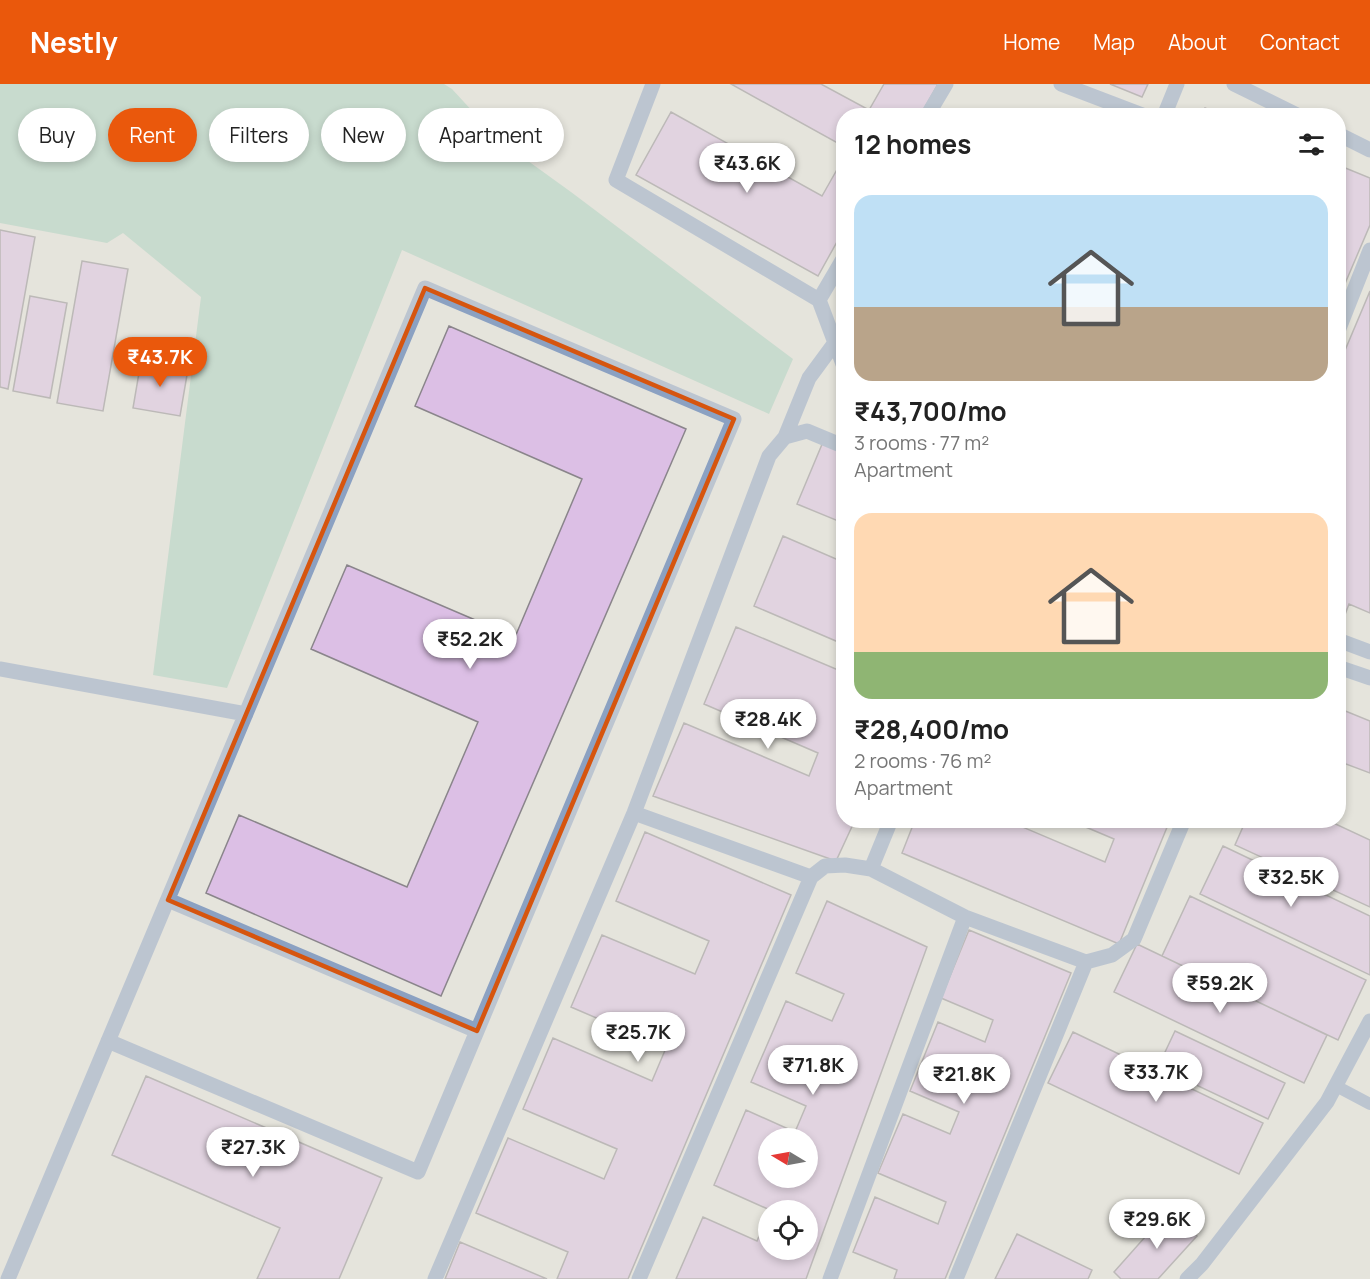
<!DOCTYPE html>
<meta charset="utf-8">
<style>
body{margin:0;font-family:Manrope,sans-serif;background:#f2f2f2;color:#222;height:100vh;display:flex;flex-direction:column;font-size:22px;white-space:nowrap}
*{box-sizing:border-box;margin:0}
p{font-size:20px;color:#767676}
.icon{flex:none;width:33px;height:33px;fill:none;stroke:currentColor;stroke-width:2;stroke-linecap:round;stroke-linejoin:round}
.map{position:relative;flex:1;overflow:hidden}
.sheet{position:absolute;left:836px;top:24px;width:510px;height:720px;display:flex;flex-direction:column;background:#fff;border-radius:24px;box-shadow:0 3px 9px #0003}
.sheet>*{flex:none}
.guide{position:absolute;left:18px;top:24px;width:570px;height:54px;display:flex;gap:12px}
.needle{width:39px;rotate:280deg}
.tools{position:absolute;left:758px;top:1044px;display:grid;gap:12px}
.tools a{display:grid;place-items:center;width:60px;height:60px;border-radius:50%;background:#fff;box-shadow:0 3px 9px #0003;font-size:30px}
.price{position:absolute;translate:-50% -51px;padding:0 14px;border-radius:21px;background:#fff;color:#222;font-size:20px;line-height:39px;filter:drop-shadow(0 2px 3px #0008)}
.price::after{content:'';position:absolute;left:50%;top:36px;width:18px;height:14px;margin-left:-9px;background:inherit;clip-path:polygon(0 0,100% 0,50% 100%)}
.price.on{background:#ea580c;color:#fff}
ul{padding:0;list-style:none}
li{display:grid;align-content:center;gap:12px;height:318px;padding:0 18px}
li span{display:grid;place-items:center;height:186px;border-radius:18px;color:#555}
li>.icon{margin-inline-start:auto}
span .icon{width:108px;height:108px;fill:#fffc;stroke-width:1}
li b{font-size:26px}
h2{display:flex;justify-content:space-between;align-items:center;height:72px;padding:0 18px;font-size:26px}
.pill{padding:0 21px;border-radius:27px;background:#fff;box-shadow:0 3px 9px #0003;font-size:21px;line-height:54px}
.pill.on{background:#ea580c;color:#fff}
header{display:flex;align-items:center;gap:36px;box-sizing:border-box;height:84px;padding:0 30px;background:#ea580c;color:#fff}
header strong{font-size:28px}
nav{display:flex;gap:33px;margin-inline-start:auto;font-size:21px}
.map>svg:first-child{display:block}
.green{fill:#a5d0bc}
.building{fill:#dcbfe5;stroke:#8a858b;stroke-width:1.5;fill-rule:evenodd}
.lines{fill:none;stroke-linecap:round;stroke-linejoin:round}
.service{stroke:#8ba1c2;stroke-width:12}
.minor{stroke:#8ba1c2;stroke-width:15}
.tertiary{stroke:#8ba1c2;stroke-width:15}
.marked{fill:none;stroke:#d6550f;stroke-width:4.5;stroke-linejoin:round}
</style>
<header>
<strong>Nestly</strong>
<nav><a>Home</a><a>Map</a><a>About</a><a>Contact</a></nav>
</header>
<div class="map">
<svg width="1370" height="1195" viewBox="0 0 1370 1195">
<rect width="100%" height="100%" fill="#e5e4dc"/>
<path class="green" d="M 0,0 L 444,0 L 452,5 L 499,56 L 571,108 L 793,275 L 769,330 L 402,166 L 227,604 L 153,591 L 201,213 L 123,149 L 107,159 L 0,139 Z"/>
<path class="building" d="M 731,0 L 821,0 L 869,26 L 884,0 L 938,0 L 920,32 L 843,32 L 843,62 Z
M 1110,0 L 1148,0 L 1142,13 Z
M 1205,24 L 1223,32 L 1202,32 Z
M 671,28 L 822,112 L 843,75 L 843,147 L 818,192 L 636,91 Z
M 1338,81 L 1370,94 L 1370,141 L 1338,216 Z
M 0,146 L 35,153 L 8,305 L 0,303 Z
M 82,177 L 128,185 L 103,327 L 57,319 Z
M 1370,207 L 1370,529 L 1349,520 L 1343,536 L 1338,534 L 1338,283 Z
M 30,212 L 67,219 L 50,314 L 13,307 Z
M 449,242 L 686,345 L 441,912 L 206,809 L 239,731 L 407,803 L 478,638 L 311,565 L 347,481 L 515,553 L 582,395 L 415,322 Z
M 141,277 L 188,285 L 180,332 L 133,324 Z
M 823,358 L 843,366 L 843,439 L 797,420 Z
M 783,452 L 843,478 L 843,560 L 754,522 Z
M 736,543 L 843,588 L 843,736 L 855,736 L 836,777 L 653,712 L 684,639 L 809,692 L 818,669 L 704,620 Z
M 1338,624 L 1370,637 L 1370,689 L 1338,677 Z
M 915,736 L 1006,736 L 1105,778 L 1114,755 L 1069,736 L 1170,736 L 1119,860 L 902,769 Z
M 1246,736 L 1327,736 L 1370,756 L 1370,823 L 1235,761 Z
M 645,748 L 791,811 L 628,1195 L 557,1195 L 568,1168 L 476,1129 L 508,1054 L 604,1095 L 617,1065 L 523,1025 L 553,954 L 652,997 L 666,964 L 571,923 L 602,851 L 695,890 L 709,857 L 616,817 Z
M 1223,762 L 1370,832 L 1370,891 L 1200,810 Z
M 1190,812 L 1366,896 L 1338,956 L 1162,872 Z
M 827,817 L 927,863 L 806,1195 L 676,1195 L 703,1133 L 757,1157 L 768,1131 L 768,1166 L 807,1166 L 807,1126 L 770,1126 L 714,1101 L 746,1026 L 795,1048 L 806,1022 L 751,998 L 786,917 L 832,937 L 844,910 L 796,889 ZM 768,1054 L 807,1054 L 807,1094 L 768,1094 Z
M 969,846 L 1071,889 L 945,1195 L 894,1195 L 897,1186 L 853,1168 L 875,1113 L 938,1140 L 946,1118 L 878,1089 L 903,1030 L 950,1050 L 959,1028 L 910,1007 L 938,938 L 985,958 L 993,936 L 941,914 Z
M 1137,860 L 1327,951 L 1304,999 L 1114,908 Z
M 1175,947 L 1285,999 L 1268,1035 L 1158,983 Z
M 1073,948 L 1263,1039 L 1239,1090 L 1048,999 Z
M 146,992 L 382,1094 L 339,1195 L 257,1195 L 280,1144 L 112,1071 Z
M 1169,1126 L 1197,1152 L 1158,1195 L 1121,1195 L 1114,1188 Z
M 1017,1150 L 1092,1186 L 1088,1195 L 995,1195 Z
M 460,1158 L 547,1195 L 445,1195 Z"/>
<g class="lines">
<path class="service" d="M 1336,1002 L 1370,1020"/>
<path class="minor" d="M 653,0 L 616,96 L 819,216 L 843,280
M 1061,0 L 1145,32
M 1234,0 L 1299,32
M 927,32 L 946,0
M 1164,32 L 1177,0
M 1338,50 L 1370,66
M 819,216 L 843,175
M 1338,247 L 1370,166
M 785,353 L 809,294 L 834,260
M 1338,556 L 1370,568
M 1338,583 L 1370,594
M 0,585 L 246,630
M 634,729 L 811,793
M 871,785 L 891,736
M 108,957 L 418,1088 L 477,947
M 8,1195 L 425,204 L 734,335 L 477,947 L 168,816
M 435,1195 L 634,729 L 769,372 L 785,353 L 807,347 L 843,362
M 639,1195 L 811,793 L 825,782 L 845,781 L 871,785 L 965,833 L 1086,878 L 1112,871 L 1134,855 L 1184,736
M 830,1195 L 965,833
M 956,1195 L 1086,878"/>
<path class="tertiary" d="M 1187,1195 L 1202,1180 L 1327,1018 L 1370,937"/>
</g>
<path d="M0 0H1370V1195H0ZM 425,204 L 734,335 L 477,947 L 168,816 Z" fill="#e5e4dc" fill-opacity=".55" fill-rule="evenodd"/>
<path class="marked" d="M 425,204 L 734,335 L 477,947 L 168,816 Z"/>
</svg>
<div class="tools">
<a><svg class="needle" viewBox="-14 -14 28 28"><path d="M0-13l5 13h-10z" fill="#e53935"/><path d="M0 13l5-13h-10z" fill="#767676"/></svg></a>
<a><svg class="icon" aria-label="locate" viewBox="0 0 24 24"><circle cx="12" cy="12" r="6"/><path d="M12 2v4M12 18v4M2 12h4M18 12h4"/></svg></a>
</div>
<b class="price" style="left:747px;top:110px">₹43.6K</b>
<b class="price on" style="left:160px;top:304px">₹43.7K</b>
<b class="price" style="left:470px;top:586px">₹52.2K</b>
<b class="price" style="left:768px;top:666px">₹28.4K</b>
<b class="price" style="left:1291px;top:824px">₹32.5K</b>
<b class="price" style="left:1220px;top:930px">₹59.2K</b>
<b class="price" style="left:638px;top:979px">₹25.7K</b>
<b class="price" style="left:813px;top:1012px">₹71.8K</b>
<b class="price" style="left:1156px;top:1019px">₹33.7K</b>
<b class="price" style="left:964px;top:1021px">₹21.8K</b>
<b class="price" style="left:253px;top:1094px">₹27.3K</b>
<b class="price" style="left:1157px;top:1166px">₹29.6K</b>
<div class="guide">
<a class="pill">Buy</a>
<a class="pill on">Rent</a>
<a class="pill">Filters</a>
<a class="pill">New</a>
<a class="pill">Apartment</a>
</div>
<section class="sheet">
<h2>12 homes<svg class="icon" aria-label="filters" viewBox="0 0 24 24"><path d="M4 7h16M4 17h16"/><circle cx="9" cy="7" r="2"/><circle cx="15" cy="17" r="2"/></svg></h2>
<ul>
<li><span style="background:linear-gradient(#bfe0f5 60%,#b9a48a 0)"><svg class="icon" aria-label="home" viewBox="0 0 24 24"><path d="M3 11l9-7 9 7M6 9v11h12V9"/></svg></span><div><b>₹43,700/mo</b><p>3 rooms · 77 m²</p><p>Apartment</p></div></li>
<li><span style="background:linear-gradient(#ffd9b3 75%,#8fb573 0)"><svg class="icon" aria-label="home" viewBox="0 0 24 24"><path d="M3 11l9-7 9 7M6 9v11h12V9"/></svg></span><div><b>₹28,400/mo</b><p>2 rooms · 76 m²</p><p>Apartment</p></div></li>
</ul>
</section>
</div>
